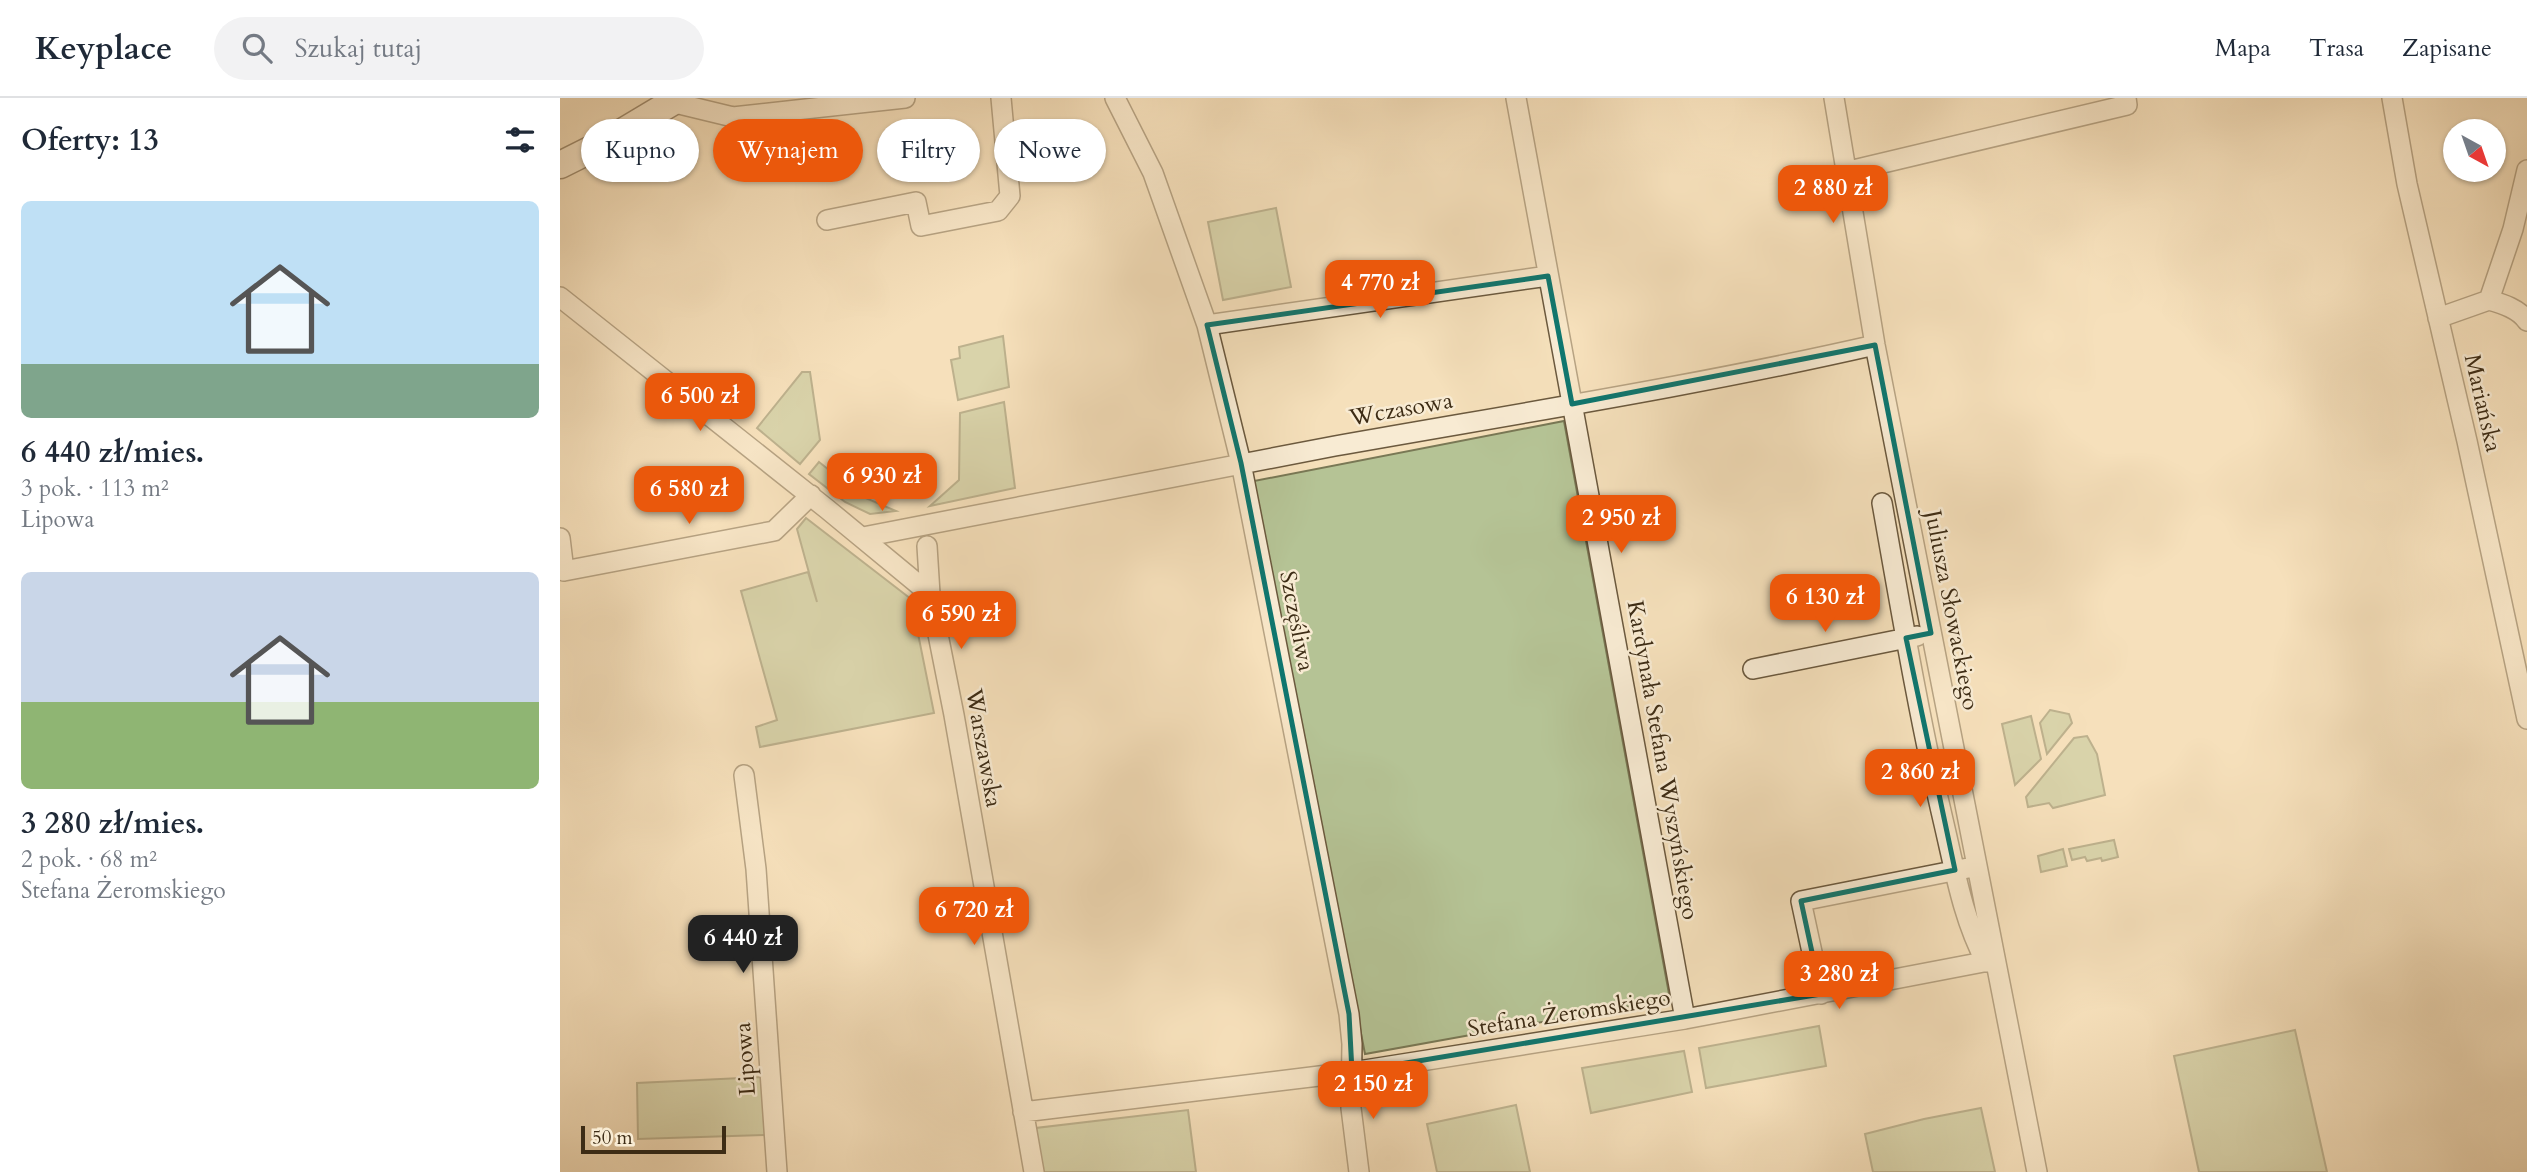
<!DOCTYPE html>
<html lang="pl">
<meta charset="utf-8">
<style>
body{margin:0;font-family:Cardo,serif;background:#f2f2f3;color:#1f2937;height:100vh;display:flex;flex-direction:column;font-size:26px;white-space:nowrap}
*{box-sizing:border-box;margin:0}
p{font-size:23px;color:#747a83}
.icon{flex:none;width:38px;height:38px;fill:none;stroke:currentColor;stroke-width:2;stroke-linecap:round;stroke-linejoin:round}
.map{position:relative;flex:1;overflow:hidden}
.sheet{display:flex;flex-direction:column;background:#fff;width:560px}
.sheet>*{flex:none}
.banner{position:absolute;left:21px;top:21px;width:665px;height:63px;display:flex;gap:14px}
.needle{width:46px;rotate:140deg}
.fabs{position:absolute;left:1883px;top:21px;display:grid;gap:14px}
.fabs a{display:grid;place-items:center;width:63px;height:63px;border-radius:50%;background:#fff;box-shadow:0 2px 5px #0004;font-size:35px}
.scale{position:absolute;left:21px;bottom:18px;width:145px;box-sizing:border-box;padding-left:7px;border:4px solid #3d2c15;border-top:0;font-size:19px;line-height:24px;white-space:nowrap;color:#3d2c15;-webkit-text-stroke:5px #f8ebd3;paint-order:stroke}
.price{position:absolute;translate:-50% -60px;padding:0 16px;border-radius:14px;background:#ea580c;color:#fff;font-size:23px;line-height:46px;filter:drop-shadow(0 2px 4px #0008)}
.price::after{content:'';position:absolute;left:50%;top:42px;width:21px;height:16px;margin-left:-10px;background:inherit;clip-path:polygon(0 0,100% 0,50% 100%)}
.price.active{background:#222;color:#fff}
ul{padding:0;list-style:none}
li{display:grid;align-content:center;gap:14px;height:371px;padding:0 21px}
li span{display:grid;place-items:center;height:217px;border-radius:10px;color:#555}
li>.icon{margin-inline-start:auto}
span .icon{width:126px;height:126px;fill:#fffc;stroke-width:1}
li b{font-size:30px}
h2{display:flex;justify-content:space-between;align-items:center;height:84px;padding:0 21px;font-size:30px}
.tag{padding:0 24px;border-radius:32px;background:#fff;box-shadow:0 2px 5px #0004;font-size:24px;line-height:63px}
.tag.active{background:#ea580c;color:#fff}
header{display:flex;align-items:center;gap:42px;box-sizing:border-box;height:98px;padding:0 35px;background:#fff;border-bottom:2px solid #e0e1e3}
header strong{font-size:33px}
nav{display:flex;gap:38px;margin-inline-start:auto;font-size:24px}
.search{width:490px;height:63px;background:#f2f2f3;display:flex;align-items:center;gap:18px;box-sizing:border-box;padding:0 24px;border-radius:38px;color:#747a83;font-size:26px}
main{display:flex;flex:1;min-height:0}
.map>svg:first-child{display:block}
.green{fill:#b5c395;stroke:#797855;stroke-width:2}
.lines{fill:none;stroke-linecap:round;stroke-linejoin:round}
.minor-casing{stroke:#6b593e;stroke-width:22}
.secondary-casing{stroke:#3d2c15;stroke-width:29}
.minor{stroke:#f8ebd3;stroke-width:19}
.secondary{stroke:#f8ebd3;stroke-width:26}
.marked{fill:none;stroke:#0f766e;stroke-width:5;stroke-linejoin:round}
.labels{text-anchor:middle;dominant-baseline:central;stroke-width:5;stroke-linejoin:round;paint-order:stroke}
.street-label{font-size:23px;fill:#3d2c15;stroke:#f8ebd3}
</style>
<header>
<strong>Keyplace</strong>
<div class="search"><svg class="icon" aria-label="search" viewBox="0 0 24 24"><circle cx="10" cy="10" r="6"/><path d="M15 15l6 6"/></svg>Szukaj tutaj</div>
<nav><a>Mapa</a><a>Trasa</a><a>Zapisane</a></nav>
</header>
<main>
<section class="sheet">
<h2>Oferty: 13<svg class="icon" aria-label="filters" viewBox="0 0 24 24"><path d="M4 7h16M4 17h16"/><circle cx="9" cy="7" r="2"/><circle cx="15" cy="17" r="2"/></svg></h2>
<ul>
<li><span style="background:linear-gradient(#bfe0f5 75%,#7fa58c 0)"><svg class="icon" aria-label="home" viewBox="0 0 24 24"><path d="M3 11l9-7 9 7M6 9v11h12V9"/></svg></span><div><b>6 440 zł/mies.</b><p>3 pok. · 113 m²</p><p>Lipowa</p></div></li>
<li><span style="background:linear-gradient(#c9d6e8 60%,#8fb573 0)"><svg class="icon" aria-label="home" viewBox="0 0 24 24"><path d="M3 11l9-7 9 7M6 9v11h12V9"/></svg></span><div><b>3 280 zł/mies.</b><p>2 pok. · 68 m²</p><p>Stefana Żeromskiego</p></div></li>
</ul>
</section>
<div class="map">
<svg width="1967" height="1074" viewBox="0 0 1967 1074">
<rect width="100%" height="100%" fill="#f5e0bb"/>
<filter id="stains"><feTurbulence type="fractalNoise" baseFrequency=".00286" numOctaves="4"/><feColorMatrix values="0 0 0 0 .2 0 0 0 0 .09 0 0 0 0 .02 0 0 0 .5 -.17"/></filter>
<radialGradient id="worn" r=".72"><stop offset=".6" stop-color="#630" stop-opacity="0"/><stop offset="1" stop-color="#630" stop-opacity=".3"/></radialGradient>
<path class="green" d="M 716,110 L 731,189 L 663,202 L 648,124 Z
M 443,238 L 449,289 L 398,302 L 391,262 L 400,260 L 399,249 Z
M 242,274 L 250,274 L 260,342 L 240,366 L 197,330 Z
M 444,304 L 455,390 L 370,408 L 399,382 L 400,315 Z
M 1004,323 L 1110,901 L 805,956 L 694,383 Z
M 259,364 L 303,399 L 336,413 L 310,416 L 285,404 L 249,376 Z
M 246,420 L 351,501 L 374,615 L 200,649 L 196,629 L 217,622 L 181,493 L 248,474 L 257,504 L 237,431 Z
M 1490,612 L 1509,616 L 1512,625 L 1487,656 L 1480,625 Z
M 1471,618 L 1481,661 L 1455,687 L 1442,626 Z
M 1527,638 L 1537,656 L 1545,697 L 1493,710 L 1489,705 L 1468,709 L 1466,699 L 1514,640 Z
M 1554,742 L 1558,759 L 1542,763 L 1541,760 L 1527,763 L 1525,759 L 1512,762 L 1509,751 Z
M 1503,751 L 1507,768 L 1481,774 L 1478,758 Z
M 1259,928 L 1266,968 L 1146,990 L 1139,950 Z
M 1735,932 L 1767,1074 L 1639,1074 L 1614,958 Z
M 1124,953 L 1132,994 L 1031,1015 L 1022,970 Z
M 202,979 L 206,1037 L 78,1041 L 77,985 Z
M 956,1007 L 970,1074 L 877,1074 L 867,1026 Z
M 1421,1010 L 1435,1074 L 1313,1074 L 1305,1036 L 1364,1021 Z
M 628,1012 L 636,1074 L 481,1074 L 476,1030 Z"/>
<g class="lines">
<g class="minor-casing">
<path id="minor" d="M 111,0 L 111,4 L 173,19 L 345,0
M 555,0 L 593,75 L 647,227 L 681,365 L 789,916 L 792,946 L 791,1010 L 799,1074
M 956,0 L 1125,921
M 1274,0 L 1315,247 L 1477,1074
M 1832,0 L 1847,86 L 1907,343 L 1967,621
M 1285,74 L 1567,7 L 1566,0
M 267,122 L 356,104 L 361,128 L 438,113 L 450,98 L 441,0
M 0,199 L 267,411 L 370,496
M 1929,202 C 1943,206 1959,211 1967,223
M 1878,220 L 1929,202 L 1953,131 L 1967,72
M 647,227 L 988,178
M 1322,405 C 1341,512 1359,620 1384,726 C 1395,773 1403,821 1426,864
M 303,439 C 460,410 617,377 775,348 C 955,316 1136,288 1315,247
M 0,440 L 4,473 L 214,433 L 251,397
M 367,448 L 370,496 L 394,617 L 474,1074
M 1193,571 L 1357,538
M 184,677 L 196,771 L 217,1074
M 1261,896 L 1241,803 L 1408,770
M 463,1014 L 792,974 L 1125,921 L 1434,862"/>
</g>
<g class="secondary-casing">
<path id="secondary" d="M 0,67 L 44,45 L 119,0"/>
</g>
<use href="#minor" class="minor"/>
<use href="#secondary" class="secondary"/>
</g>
<path d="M0 0H1967V1074H0ZM 988,178 L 1012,306 L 1315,247 L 1371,535 L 1346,540 L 1395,772 L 1241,803 L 1261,896 L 792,974 L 789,916 L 681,365 L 647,227 Z" fill="#f5e0bb" fill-opacity=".55" fill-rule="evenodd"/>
<path class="marked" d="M 988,178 L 1012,306 L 1315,247 L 1371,535 L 1346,540 L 1395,772 L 1241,803 L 1261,896 L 792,974 L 789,916 L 681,365 L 647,227 Z"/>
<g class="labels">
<g class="street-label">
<text transform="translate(1923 305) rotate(77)">Mariańska</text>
<text transform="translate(841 311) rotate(-10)">Wczasowa</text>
<text transform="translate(1392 512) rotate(79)">Juliusza Słowackiego</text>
<text transform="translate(737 523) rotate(79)">Szczęśliwa</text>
<text transform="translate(424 650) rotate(80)">Warszawska</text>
<text transform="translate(1103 662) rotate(80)">Kardynała Stefana Wyszyńskiego</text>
<text transform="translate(1009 915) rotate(-9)">Stefana Żeromskiego</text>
<text transform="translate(185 961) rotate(-94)">Lipowa</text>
</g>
</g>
<rect width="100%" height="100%" filter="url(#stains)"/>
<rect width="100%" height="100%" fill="url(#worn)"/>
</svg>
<div class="fabs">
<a><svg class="needle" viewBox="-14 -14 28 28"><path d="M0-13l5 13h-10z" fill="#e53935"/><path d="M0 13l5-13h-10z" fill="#747a83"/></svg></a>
</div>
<div class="scale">50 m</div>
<b class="price" style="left:1273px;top:127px">2 880 zł</b>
<b class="price" style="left:820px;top:222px">4 770 zł</b>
<b class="price" style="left:140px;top:335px">6 500 zł</b>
<b class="price" style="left:322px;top:415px">6 930 zł</b>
<b class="price" style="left:129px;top:428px">6 580 zł</b>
<b class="price" style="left:1061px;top:457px">2 950 zł</b>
<b class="price" style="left:1265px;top:536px">6 130 zł</b>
<b class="price" style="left:401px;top:553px">6 590 zł</b>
<b class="price" style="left:1360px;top:711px">2 860 zł</b>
<b class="price" style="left:414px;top:849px">6 720 zł</b>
<b class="price active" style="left:183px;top:877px">6 440 zł</b>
<b class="price" style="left:1279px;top:913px">3 280 zł</b>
<b class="price" style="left:813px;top:1023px">2 150 zł</b>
<div class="banner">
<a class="tag">Kupno</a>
<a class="tag active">Wynajem</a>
<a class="tag">Filtry</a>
<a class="tag">Nowe</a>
</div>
</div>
</main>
